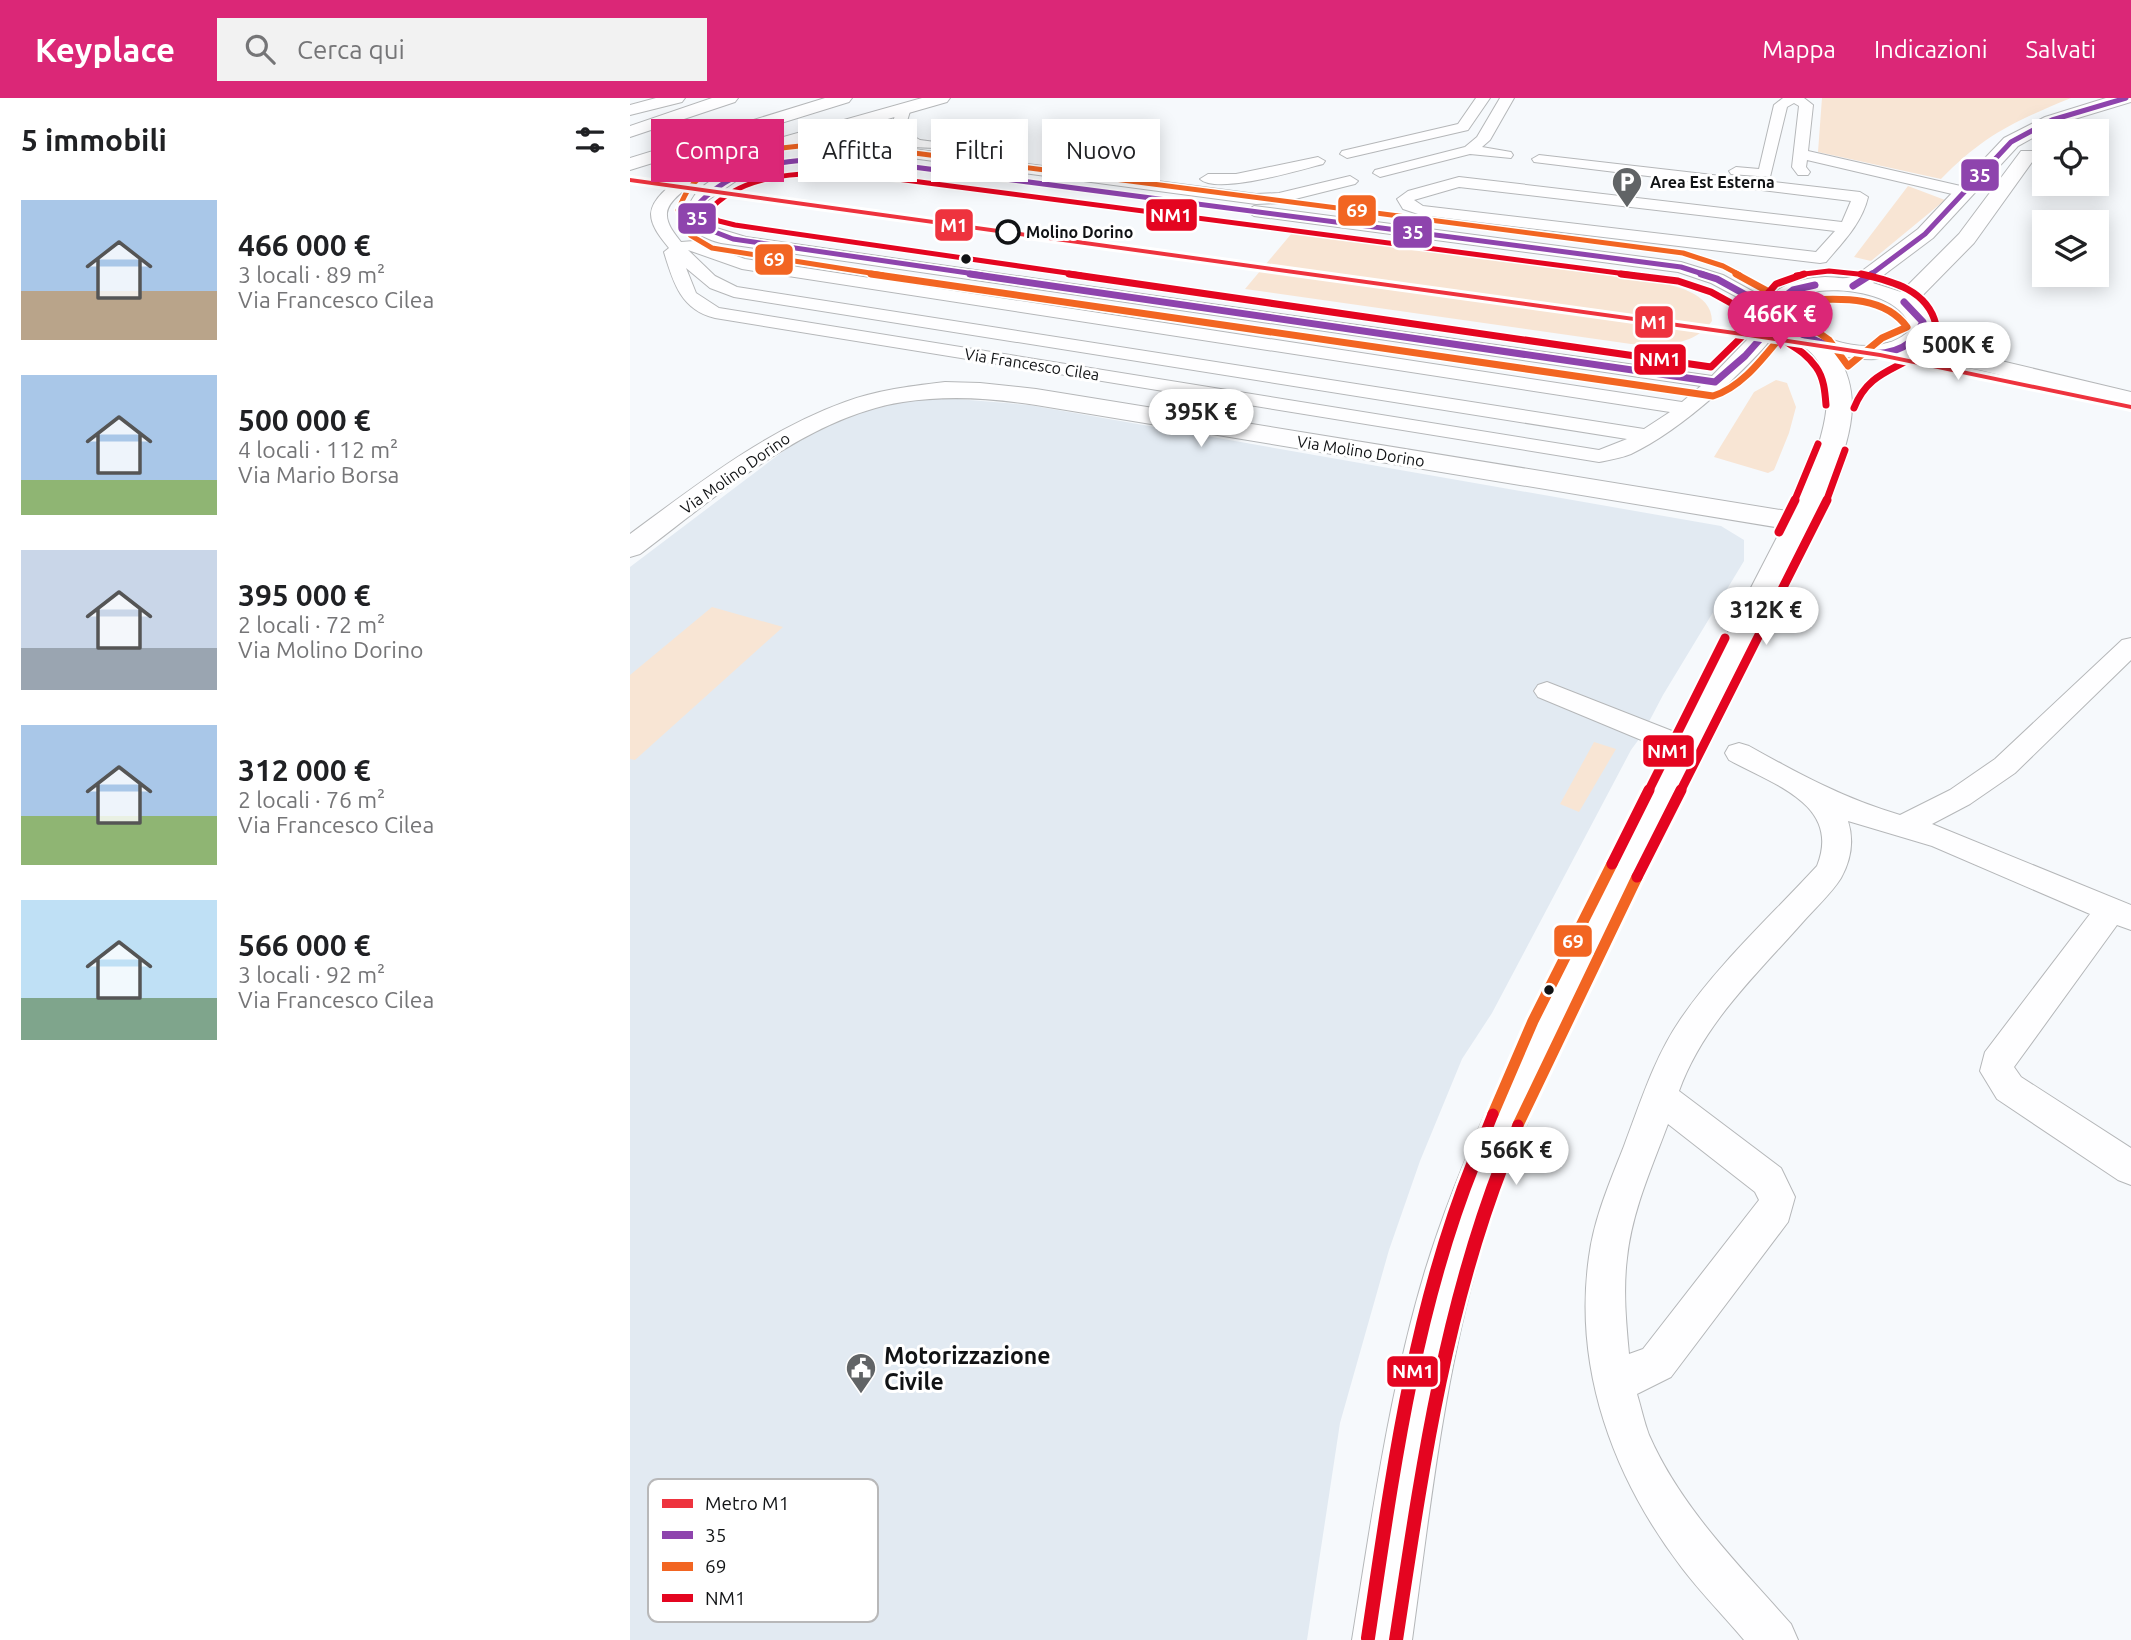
<!DOCTYPE html>
<html lang="it">
<meta charset="utf-8">
<style>
body{margin:0;font-family:Ubuntu,sans-serif;background:#f2f2f2;color:#202124;height:100vh;display:flex;flex-direction:column;font-size:26px;white-space:nowrap}
*{box-sizing:border-box;margin:0}
p{font-size:23px;color:#757577}
.icon{flex:none;width:38px;height:38px;fill:none;stroke:currentColor;stroke-width:2;stroke-linecap:round;stroke-linejoin:round}
.map{position:relative;flex:1;overflow:hidden}
.side{display:flex;flex-direction:column;background:#fff;width:630px}
.side>*{flex:none}
.hud{position:absolute;left:21px;top:21px;width:665px;height:63px;display:flex;gap:14px}
.fabs{position:absolute;left:1402px;top:21px;display:grid;gap:14px}
.fabs a{display:grid;place-items:center;width:77px;height:77px;border-radius:0px;background:#fff;box-shadow:0 4px 18px #0003;font-size:35px}
.price{position:absolute;translate:-50% -60px;padding:0 16px;border-radius:24px;background:#fff;color:#222;font-size:23px;line-height:46px;filter:drop-shadow(0 2px 4px #0008)}
.price::after{content:'';position:absolute;left:50%;top:42px;width:21px;height:16px;margin-left:-10px;background:inherit;clip-path:polygon(0 0,100% 0,50% 100%)}
.price.on{background:#db2777;color:#fff}
ul{padding:0;list-style:none}
li{display:flex;align-items:center;gap:21px;height:175px;padding:0 21px}
li span{display:grid;place-items:center;flex:none;width:196px;height:140px;border-radius:0px;color:#555}
li>.icon{margin-inline-start:auto}
span .icon{width:84px;height:84px;fill:#fffc;stroke-width:1}
li b{font-size:30px}
h2{display:flex;justify-content:space-between;align-items:center;height:84px;padding:0 21px;font-size:30px}
.pill{padding:0 24px;border-radius:0px;background:#fff;box-shadow:0 4px 18px #0003;font-size:24px;line-height:63px}
.pill.on{background:#db2777;color:#fff}
header{display:flex;align-items:center;gap:42px;box-sizing:border-box;height:98px;padding:0 35px;background:#db2777;color:#fff}
header strong{font-size:33px}
nav{display:flex;gap:38px;margin-inline-start:auto;font-size:24px}
.search{width:490px;height:63px;background:#f2f2f2;display:flex;align-items:center;gap:18px;box-sizing:border-box;padding:0 24px;border-radius:0px;color:#757577;font-size:26px}
main{display:flex;flex:1;min-height:0}
.map>svg:first-child{display:block}
.built{fill:#e2eaf2}
.green{fill:#f8e5d4}
.lines{fill:none;stroke-linecap:round;stroke-linejoin:round}
.service-casing{stroke:#b5b7b9;stroke-width:2}
.minor-casing{stroke:#b5b7b9;stroke-width:2}
.tertiary-casing{stroke:#b5b7b9;stroke-width:2}
.primary-casing{stroke:#b5b7b9;stroke-width:2}
.trunk-casing{stroke:#b5b7b9;stroke-width:2}
.service{fill:#fefeff;fill-rule:evenodd}
.minor{fill:#fefeff;fill-rule:evenodd}
.tertiary{fill:#fefeff;fill-rule:evenodd}
.primary{fill:#fefeff;fill-rule:evenodd}
.trunk{fill:#fefeff;fill-rule:evenodd}
.bus-1-far1-casing{stroke:#fff;stroke-width:8}
.bus-1-casing{stroke:#fff;stroke-width:10}
.bus-2-far2-casing{stroke:#fff;stroke-width:8}
.bus-2-far1-casing{stroke:#fff;stroke-width:10}
.bus-2-casing{stroke:#fff;stroke-width:17}
.bus-3-far4-casing{stroke:#fff;stroke-width:8}
.bus-3-far3-casing{stroke:#fff;stroke-width:10}
.bus-3-far2-casing{stroke:#fff;stroke-width:13}
.bus-3-far1-casing{stroke:#fff;stroke-width:17}
.bus-3-casing{stroke:#fff;stroke-width:19}
.bus-1-far1{stroke:#8e44ad;stroke-width:5}
.bus-1{stroke:#8e44ad;stroke-width:7}
.bus-2-far2{stroke:#f26522;stroke-width:5}
.bus-2-far1{stroke:#f26522;stroke-width:7}
.bus-2{stroke:#f26522;stroke-width:11}
.bus-3-far4{stroke:#e40520;stroke-width:5}
.bus-3-far3{stroke:#e40520;stroke-width:7}
.bus-3-far2{stroke:#e40520;stroke-width:9}
.bus-3-far1{stroke:#e40520;stroke-width:11}
.bus-3{stroke:#e40520;stroke-width:14}
.metro-1-casing{stroke:#fff;stroke-width:6}
.metro-1{fill:#ee333e;fill-rule:evenodd}
.stop-dot{fill:#fff;stroke:#111315;stroke-width:3.5}
.bus-dot{fill:#111315;stroke:#fff;stroke-width:2.5}
.labels{text-anchor:middle;dominant-baseline:central;stroke-width:6;stroke-linejoin:round;paint-order:stroke}
.far-poi-label{font-size:16px;font-weight:bold;fill:#111315;stroke:#fff;text-anchor:start}
.far-stop-label{font-size:16px;font-weight:bold;fill:#111315;stroke:#fff;text-anchor:start}
.far-street-label{font-size:16px;fill:#111315;stroke:#fff}
.near-poi-label{font-size:23px;font-weight:bold;fill:#111315;stroke:#fff;text-anchor:start}
.key{fill:#fff;stroke:#b8b8b9;stroke-width:2}
.key-label{font-size:19px;fill:#111315}
.line-badge{stroke:#fff;stroke-width:2.5}
.badge-label{font-size:19px;text-anchor:middle;font-weight:bold;fill:#fff}
</style>
<header>
<strong>Keyplace</strong>
<div class="search"><svg class="icon" aria-label="search" viewBox="0 0 24 24"><circle cx="10" cy="10" r="6"/><path d="M15 15l6 6"/></svg>Cerca qui</div>
<nav><a>Mappa</a><a>Indicazioni</a><a>Salvati</a></nav>
</header>
<main>
<section class="side">
<h2>5 immobili<svg class="icon" aria-label="filters" viewBox="0 0 24 24"><path d="M4 7h16M4 17h16"/><circle cx="9" cy="7" r="2"/><circle cx="15" cy="17" r="2"/></svg></h2>
<ul>
<li><span style="background:linear-gradient(#a9c7e8 65%,#b9a48a 0)"><svg class="icon" aria-label="home" viewBox="0 0 24 24"><path d="M3 11l9-7 9 7M6 9v11h12V9"/></svg></span><div><b>466 000 €</b><p>3 locali · 89 m²</p><p>Via Francesco Cilea</p></div></li>
<li><span style="background:linear-gradient(#a9c7e8 75%,#8fb573 0)"><svg class="icon" aria-label="home" viewBox="0 0 24 24"><path d="M3 11l9-7 9 7M6 9v11h12V9"/></svg></span><div><b>500 000 €</b><p>4 locali · 112 m²</p><p>Via Mario Borsa</p></div></li>
<li><span style="background:linear-gradient(#c9d6e8 70%,#9aa5b1 0)"><svg class="icon" aria-label="home" viewBox="0 0 24 24"><path d="M3 11l9-7 9 7M6 9v11h12V9"/></svg></span><div><b>395 000 €</b><p>2 locali · 72 m²</p><p>Via Molino Dorino</p></div></li>
<li><span style="background:linear-gradient(#a9c7e8 65%,#8fb573 0)"><svg class="icon" aria-label="home" viewBox="0 0 24 24"><path d="M3 11l9-7 9 7M6 9v11h12V9"/></svg></span><div><b>312 000 €</b><p>2 locali · 76 m²</p><p>Via Francesco Cilea</p></div></li>
<li><span style="background:linear-gradient(#bfe0f5 70%,#7fa58c 0)"><svg class="icon" aria-label="home" viewBox="0 0 24 24"><path d="M3 11l9-7 9 7M6 9v11h12V9"/></svg></span><div><b>566 000 €</b><p>3 locali · 92 m²</p><p>Via Francesco Cilea</p></div></li>
</ul>
</section>
<div class="map">
<svg width="1501" height="1542" viewBox="0 0 1501 1542">
<rect width="100%" height="100%" fill="#f6f9fc"/>
<path class="built" d="M 303,299 L 399,307 L 1091,428 L 1114,442 L 1114,463 L 1033,597 L 1012,637 L 1001,652 L 862,915 L 832,961 L 790,1063 L 759,1152 L 710,1325 L 677,1542 L 0,1542 L 0,469 L 164,345 L 196,326 L 249,307 Z"/>
<path class="green" d="M 1192,0 L 1441,0 C 1385,23 1354,37 1311,81 L 1188,54 Z
M 1278,88 L 1315,102 L 1241,163 L 1224,159 Z
M 662,135 L 1020,183 C 1043,187 1082,194 1082,223 C 1064,249 1029,248 1001,246 L 615,191 Z
M 1146,282 L 1157,285 L 1166,309 L 1159,335 L 1144,372 L 1138,375 L 1084,359 L 1124,294 Z
M 82,509 L 153,529 L 5,662 L 0,661 L 0,577 Z
M 964,644 L 986,651 L 949,714 L 930,706 Z"/>
<g class="lines">
<g class="service-casing">
<path id="service" d="M 846,0 L 860,0 L 838,32 L 717,60 L 710,56 L 712,53 L 828,26 Z
M 870,0 L 884,0 L 860,42 L 852,49 L 881,54 L 883,57 L 881,60 L 840,56 L 750,79 L 743,75 L 745,72 L 835,49 L 847,39 Z
M 1153,0 L 1174,0 L 1183,7 L 1178,53 L 1335,89 L 1343,94 L 1335,99 L 1177,62 L 1176,69 L 1180,74 L 1178,77 L 1168,77 L 1162,69 L 1169,8 L 1164,5 L 1157,9 L 1140,79 L 1101,76 L 1099,73 L 1106,69 L 1129,71 L 1144,7 Z
M 274,6 L 281,10 L 274,33 L 290,42 L 305,44 L 305,50 L 282,49 L 262,38 L 260,35 L 267,10 Z
M 167,42 L 244,46 L 626,96 L 649,95 L 720,78 L 728,83 L 725,86 L 649,105 L 626,106 L 244,55 C 210,51 175,48 141,53 C 118,57 40,89 37,115 C 36,126 45,136 51,144 L 64,143 L 115,161 L 1052,304 L 1071,288 L 91,145 C 23,128 76,70 106,77 L 109,80 L 106,83 L 78,102 L 72,117 L 83,129 L 116,139 L 1082,278 L 1141,217 L 1081,185 L 1048,174 L 624,118 L 616,113 L 624,108 L 1051,164 L 1093,177 L 1151,209 L 1154,213 L 1152,216 L 1157,221 C 1124,267 1052,332 1001,356 C 991,360 979,362 969,364 L 85,220 C 51,212 43,184 34,154 L 39,150 C 32,141 21,129 21,116 C 23,84 102,53 129,47 C 141,44 154,44 167,42 ZM 58,152 L 112,171 L 1040,314 L 1014,331 L 107,189 L 85,178 ZM 56,170 L 80,190 L 104,199 L 997,341 L 969,352 L 89,210 L 66,195 Z
M 909,57 L 1230,94 L 1238,99 C 1232,125 1213,144 1196,164 L 1190,165 L 791,117 L 773,111 L 767,101 L 778,93 L 829,79 L 1212,124 L 1221,103 L 904,64 L 902,61 ZM 829,89 L 1205,133 L 1186,154 L 793,108 L 784,102 Z
M 688,59 L 695,63 L 693,66 C 670,72 587,97 570,81 L 578,76 L 606,76 Z
M 1501,540 L 1501,562 L 1385,675 L 1340,706 L 1302,726 L 1501,807 L 1501,832 L 1487,827 L 1384,969 L 1391,979 L 1501,1050 L 1501,1087 L 1488,1082 L 1367,1001 L 1350,973 L 1355,954 L 1460,816 L 1302,748 L 1218,723 C 1224,742 1221,762 1211,780 C 1201,796 1185,810 1172,825 C 1126,877 1073,926 1049,993 L 1151,1070 L 1165,1099 L 1158,1124 L 1041,1279 L 1007,1296 C 1011,1309 1014,1324 1019,1337 C 1051,1410 1109,1467 1161,1526 L 1168,1542 L 1114,1542 C 1094,1518 1071,1495 1052,1470 C 984,1381 943,1272 959,1159 C 964,1120 980,1084 994,1048 C 1010,1006 1024,960 1050,922 C 1088,866 1141,818 1187,768 C 1212,706 1142,686 1099,662 L 1095,655 L 1099,648 L 1109,645 L 1119,648 C 1169,676 1215,701 1270,717 L 1320,692 L 1365,661 L 1492,542 ZM 1038,1026 L 1125,1094 L 1129,1102 L 1013,1251 L 999,1256 C 996,1224 993,1192 997,1160 C 1002,1113 1022,1069 1038,1026 Z
M 917,584 L 1065,642 L 1069,649 L 1065,656 L 1055,659 L 1045,656 L 908,599 L 904,593 L 908,587 Z"/>
</g>
<g class="minor-casing">
<path id="minor" d="M 1262,244 L 1350,258 L 1501,294 L 1501,310 L 1350,272 L 1253,256 L 1250,251 L 1253,246 Z
M 315,284 L 350,285 L 406,291 L 1169,415 L 1179,418 L 1183,424 L 1179,430 L 1169,433 L 406,307 C 361,300 318,297 273,304 C 176,319 86,399 10,456 L 0,459 L 0,436 C 68,386 135,333 215,304 C 247,292 281,288 315,284 Z"/>
</g>
<g class="tertiary-casing">
<path id="tertiary" d="M 1476,0 L 1501,0 L 1501,4 L 1428,26 L 1388,48 L 1303,140 L 1243,185 L 1271,194 L 1329,136 L 1391,53 L 1405,53 L 1407,57 L 1344,145 L 1287,203 L 1301,219 L 1305,232 C 1282,264 1242,265 1207,257 C 1235,300 1218,343 1202,387 L 932,944 C 899,1019 866,1095 845,1174 C 812,1294 799,1419 782,1542 L 722,1542 C 742,1419 759,1293 795,1173 C 834,1046 896,929 956,811 C 1028,670 1101,528 1174,387 C 1189,348 1219,276 1171,247 C 1150,233 1138,233 1135,205 C 1147,186 1174,180 1195,179 C 1208,179 1216,183 1228,176 L 1288,131 L 1374,40 L 1415,19 ZM 1189,193 C 1219,190 1272,197 1281,231 C 1251,263 1189,244 1159,219 L 1158,207 L 1171,198 Z"/>
</g>
<g class="primary-casing">
<path id="primary" d="M 26,0 L 55,0 L 52,4 L 0,17 L 0,7 Z
M 292,0 L 320,0 L 317,4 L 146,53 L 139,55 L 130,49 L 132,45 Z"/>
</g>
<g class="trunk-casing">
<path id="trunk" d="M 82,0 L 108,0 L 105,4 L 0,39 L 0,28 Z
M 195,0 L 222,0 L 219,4 L 0,72 L 0,60 Z"/>
</g>
<use href="#service" class="service"/>
<use href="#minor" class="minor"/>
<use href="#tertiary" class="tertiary"/>
<use href="#primary" class="primary"/>
<use href="#trunk" class="trunk"/>
<g class="bus-1-far1-casing">
<path id="bus-1-far1" d="M 352,177 L 103,141 L 72,129 L 62,113 C 104,63 161,60 222,61 L 1051,169 L 1076,177
M 1240,177 L 1295,136 L 1381,44 L 1422,22 L 1496,0"/>
</g>
<g class="bus-1-casing">
<path id="bus-1" d="M 340,176 L 1085,284 L 1115,258 L 1148,221
M 1071,176 L 1087,181 L 1145,213
M 1185,187 L 1163,192 L 1146,205 L 1148,221 C 1176,244 1256,275 1285,239 C 1288,234 1290,229 1293,224 L 1274,204
M 1223,188 L 1242,176"/>
</g>
<g class="bus-2-far2-casing">
<path id="bus-2-far2" d="M 253,177 L 82,150 L 60,137 L 48,112 C 51,106 54,98 58,92 C 89,49 175,46 223,47 L 1053,155 L 1093,168 L 1110,177"/>
</g>
<g class="bus-2-far1-casing">
<path id="bus-2-far1" d="M 241,176 L 1083,298 C 1115,288 1137,254 1158,230
M 1106,176 L 1152,201
M 1180,202 C 1214,200 1255,199 1277,229 L 1252,240 L 1218,268 L 1199,242 L 1161,215 L 1161,210 Z"/>
</g>
<g class="bus-2-casing">
<path id="bus-2" d="M 863,1016 L 903,923 L 982,766
M 888,1027 L 1007,779"/>
</g>
<g class="bus-3-far4-casing">
<path id="bus-3-far4" d="M 451,177 L 105,127 L 89,123 L 77,115 C 111,74 172,75 221,75 L 1004,177
M 1166,177 L 1199,173 L 1238,177"/>
</g>
<g class="bus-3-far3-casing">
<path id="bus-3-far3" d="M 439,176 L 1081,269 L 1130,221 L 1081,194 L 1048,183 L 991,176
M 1174,176 L 1146,186 L 1132,202 C 1140,251 1164,238 1186,269 C 1194,280 1195,294 1196,307
M 1224,310 C 1240,269 1273,273 1300,246 C 1305,241 1307,235 1306,227 C 1298,192 1262,183 1231,176
M 1164,404 L 1188,346
M 1196,404 L 1215,352"/>
</g>
<g class="bus-3-far2-casing">
<path id="bus-3-far2" d="M 1149,434 L 1165,402
M 1018,694 L 1095,540
M 1050,694 L 1197,402"/>
</g>
<g class="bus-3-far1-casing">
<path id="bus-3-far1" d="M 982,766 L 1019,692
M 1007,779 L 1051,692
M 843,1066 L 863,1016
M 873,1066 L 888,1027"/>
</g>
<g class="bus-3-casing">
<path id="bus-3" d="M 738,1540 C 762,1380 783,1215 844,1064
M 766,1542 C 791,1379 813,1218 873,1064"/>
</g>
<use href="#bus-1-far1" class="bus-1-far1"/>
<use href="#bus-1" class="bus-1"/>
<use href="#bus-2-far2" class="bus-2-far2"/>
<use href="#bus-2-far1" class="bus-2-far1"/>
<use href="#bus-2" class="bus-2"/>
<use href="#bus-3-far4" class="bus-3-far4"/>
<use href="#bus-3-far3" class="bus-3-far3"/>
<use href="#bus-3-far2" class="bus-3-far2"/>
<use href="#bus-3-far1" class="bus-3-far1"/>
<use href="#bus-3" class="bus-3"/>
<g class="metro-1-casing">
<path id="metro-1" d="M 0,80 L 1112,234 L 1250,255 L 1501,307 L 1501,311 L 1250,259 L 1112,238 L 0,84 Z"/>
</g>
<use href="#metro-1" class="metro-1"/>
</g>
<defs>
<g id="parking-pin" transform="scale(1.575)"><path d="M0 17L-7.5 6A9.5 9.5 0 1 1 7.5 6Z" fill="#616466" stroke="#fff"/><path d="M-3.5-5.5H1a3.5 3.5 0 0 1 0 7H-1V5.5H-3.5ZM-1-3.4V-.6H.8a1.4 1.4 0 0 0 0-2.8Z" fill="#fff"/></g>
<g id="civic-pin" transform="scale(1.575)"><path d="M0 17L-7.5 6A9.5 9.5 0 1 1 7.5 6Z" fill="#616466" stroke="#fff"/><path d="M-.6-6.5H3V-4.5H.6V-3L4-1V1h2V6H-6V1h2V-1L-.6-3ZM-1.2 2.5V6h2.4V2.5Z" fill="#fff"/></g>
</defs>
<g fill-rule="evenodd">
<use href="#parking-pin" x="997" y="84"/>
<use href="#civic-pin" x="231" y="1270"/>
</g>
<circle class="stop-dot" cx="378" cy="134" r="11"/>
<g class="bus-dot">
<circle cx="336" cy="161" r="6"/>
<circle cx="919" cy="892" r="6"/>
</g>
<g class="labels">
<g class="far-poi-label">
<text x="1020" y="84">Area Est Esterna</text>
</g>
<g class="far-stop-label">
<text x="396" y="134">Molino Dorino</text>
</g>
<g class="far-street-label">
<text transform="translate(402 266) rotate(9)">Via Francesco Cilea</text>
<text transform="translate(731 353) rotate(9)">Via Molino Dorino</text>
<text transform="translate(105 375) rotate(-35)">Via Molino Dorino</text>
</g>
<g class="near-poi-label">
<text x="254" y="1257">Motorizzazione<tspan x="254" dy="26">Civile</tspan></text>
</g>
</g>
<rect x="18" y="1381" width="230" height="143" rx="10" class="key"/>
<rect x="32" y="1401" width="31" height="9" fill="#ee333e"/>
<rect x="32" y="1433" width="31" height="8" fill="#8e44ad"/>
<rect x="32" y="1464" width="31" height="9" fill="#f26522"/>
<rect x="32" y="1496" width="31" height="8" fill="#e40520"/>
<g class="key-label">
<text x="75" y="1412">Metro M1</text>
<text x="75" y="1444">35</text>
<text x="75" y="1475">69</text>
<text x="75" y="1507">NM1</text>
</g>
<g class="line-badge">
<rect x="1330" y="60" width="40" height="34" rx="7" fill="#8e44ad"/>
<rect x="707" y="96" width="40" height="33" rx="7" fill="#f26522"/>
<rect x="515" y="100" width="53" height="34" rx="7" fill="#e40520"/>
<rect x="47" y="104" width="40" height="33" rx="7" fill="#8e44ad"/>
<rect x="304" y="110" width="40" height="34" rx="7" fill="#ee333e"/>
<rect x="762" y="117" width="41" height="34" rx="7" fill="#8e44ad"/>
<rect x="124" y="145" width="40" height="33" rx="7" fill="#f26522"/>
<rect x="1004" y="207" width="40" height="34" rx="7" fill="#ee333e"/>
<rect x="1003" y="245" width="54" height="33" rx="7" fill="#e40520"/>
<rect x="1012" y="636" width="53" height="34" rx="7" fill="#e40520"/>
<rect x="923" y="826" width="40" height="34" rx="7" fill="#f26522"/>
<rect x="756" y="1257" width="53" height="33" rx="7" fill="#e40520"/>
</g>
<g class="badge-label">
<text x="1350" y="84">35</text>
<text x="727" y="119">69</text>
<text x="541" y="124">NM1</text>
<text x="67" y="127">35</text>
<text x="324" y="134">M1</text>
<text x="783" y="141">35</text>
<text x="144" y="168">69</text>
<text x="1024" y="231">M1</text>
<text x="1030" y="268">NM1</text>
<text x="1038" y="660">NM1</text>
<text x="943" y="850">69</text>
<text x="783" y="1280">NM1</text>
</g>
</svg>
<div class="fabs">
<a><svg class="icon" aria-label="locate" viewBox="0 0 24 24"><circle cx="12" cy="12" r="6"/><path d="M12 2v4M12 18v4M2 12h4M18 12h4"/></svg></a>
<a><svg class="icon" aria-label="layers" viewBox="0 0 24 24"><path d="M12 4l9 5-9 5-9-5zM3 14l9 5 9-5"/></svg></a>
</div>
<b class="price on" style="left:1150px;top:253px">466K €</b>
<b class="price" style="left:1328px;top:284px">500K €</b>
<b class="price" style="left:571px;top:351px">395K €</b>
<b class="price" style="left:1136px;top:549px">312K €</b>
<b class="price" style="left:886px;top:1089px">566K €</b>
<div class="hud">
<a class="pill on">Compra</a>
<a class="pill">Affitta</a>
<a class="pill">Filtri</a>
<a class="pill">Nuovo</a>
</div>
</div>
</main>
